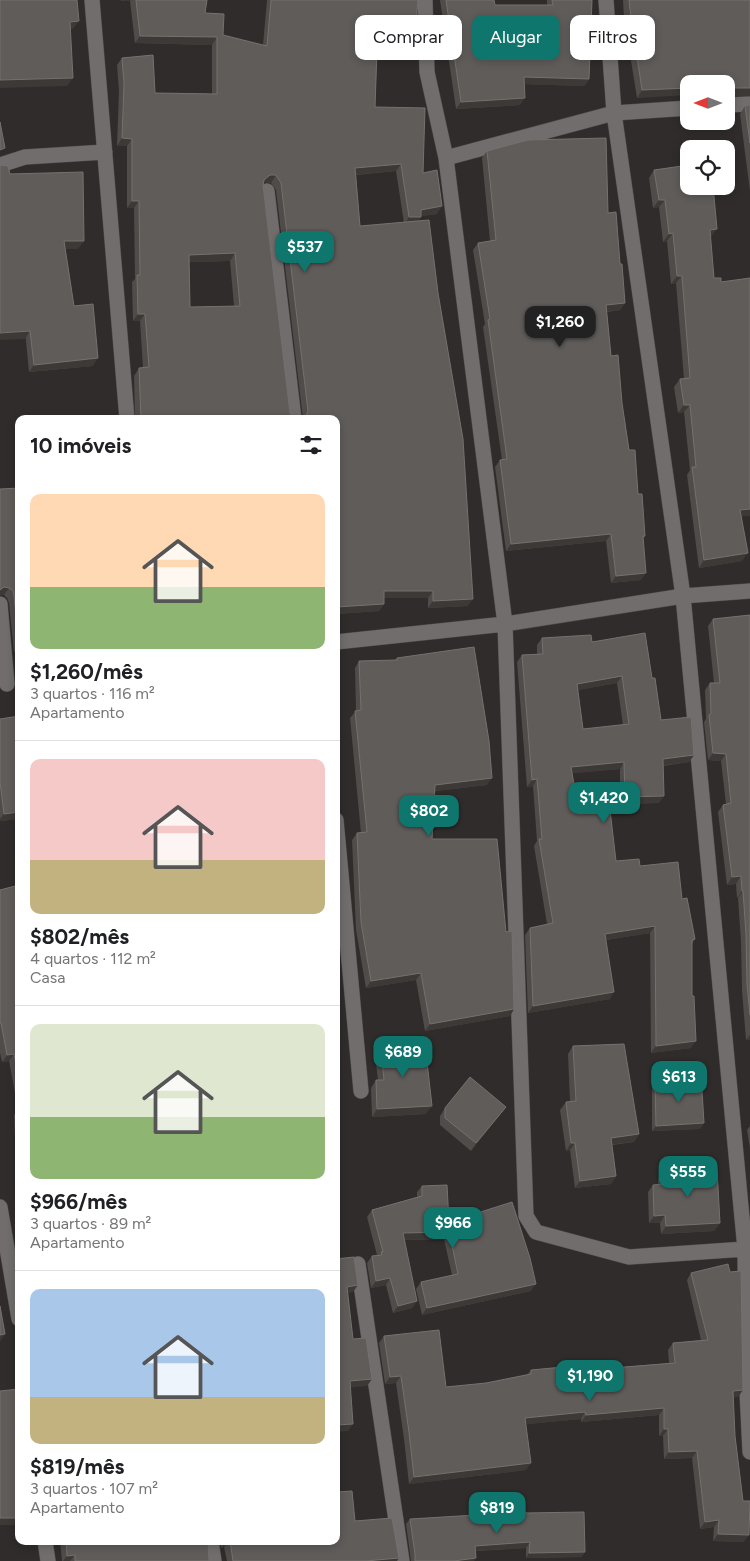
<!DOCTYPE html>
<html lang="pt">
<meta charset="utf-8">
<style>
body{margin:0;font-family:Figtree,sans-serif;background:#f2f2f2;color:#202124;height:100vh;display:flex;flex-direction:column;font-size:19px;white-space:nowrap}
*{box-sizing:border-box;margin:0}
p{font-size:16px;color:#757577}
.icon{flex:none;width:28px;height:28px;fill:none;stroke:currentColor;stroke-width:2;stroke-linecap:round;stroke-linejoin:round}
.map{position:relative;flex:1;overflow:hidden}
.details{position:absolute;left:15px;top:415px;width:325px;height:1130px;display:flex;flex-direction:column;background:#fff;border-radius:10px;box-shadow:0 2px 8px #0003}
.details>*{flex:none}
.banner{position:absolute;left:355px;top:15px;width:320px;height:45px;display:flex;gap:10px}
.needle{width:32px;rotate:270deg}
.buttons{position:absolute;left:680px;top:75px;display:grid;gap:10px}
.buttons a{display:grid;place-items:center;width:55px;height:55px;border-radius:10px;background:#fff;box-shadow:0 2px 8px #0003;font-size:25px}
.price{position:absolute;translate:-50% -42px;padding:0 11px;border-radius:10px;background:#0f766e;color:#fff;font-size:16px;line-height:32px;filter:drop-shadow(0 1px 2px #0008)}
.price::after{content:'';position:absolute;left:50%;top:30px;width:15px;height:11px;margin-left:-8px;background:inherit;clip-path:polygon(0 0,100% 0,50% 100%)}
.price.current{background:#222;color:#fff}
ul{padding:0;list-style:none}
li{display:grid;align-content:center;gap:10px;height:265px;padding:0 15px}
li+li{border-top:1px solid #e0e0e0}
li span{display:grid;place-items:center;height:155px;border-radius:10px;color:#555}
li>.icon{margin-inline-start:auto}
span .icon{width:90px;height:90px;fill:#fffc;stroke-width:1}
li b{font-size:21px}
h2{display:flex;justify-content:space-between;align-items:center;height:60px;padding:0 15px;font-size:21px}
.tag{padding:0 18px;border-radius:10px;background:#fff;box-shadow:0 2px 8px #0003;font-size:18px;line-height:45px}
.tag.current{background:#0f766e;color:#fff}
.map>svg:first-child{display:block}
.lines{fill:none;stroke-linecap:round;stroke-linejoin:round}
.street-casing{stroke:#4c4949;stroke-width:16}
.street{stroke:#716d6d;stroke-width:15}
.wall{fill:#4f4c4a;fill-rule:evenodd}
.shaded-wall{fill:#3c3937}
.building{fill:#5f5c5a;stroke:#74716f;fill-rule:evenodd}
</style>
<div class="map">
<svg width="750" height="1561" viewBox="0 0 750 1561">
<rect width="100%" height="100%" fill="#2f2c2b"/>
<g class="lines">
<g class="street-casing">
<path id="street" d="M 92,0 L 127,419
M 425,0 L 427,72 L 446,158 L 505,624 L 526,1216 L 536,1232 L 629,1257 L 745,1249
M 606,0 L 614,113 L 683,596 L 745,1249 L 746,1371 L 750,1452
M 726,105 L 750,104
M 446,158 L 614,113 L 689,108
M 0,165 L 25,157 L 105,152
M 267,191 L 294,419
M 0,604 L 7,684
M 336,642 L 505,624 L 683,596 L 750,591
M 336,820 L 361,1091
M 0,1207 L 19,1319
M 358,1264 L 402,1561
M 45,1541 L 48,1561
M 211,1541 L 214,1561"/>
</g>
<use href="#street" class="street"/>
</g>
<path class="wall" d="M 121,0 L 207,0 L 205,13 L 223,35 L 263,45 L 267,0 L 418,0 L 413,52 L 408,60 L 377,57 L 375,107 L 423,173 L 437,214 L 421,216 L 418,221 L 468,606 L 428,608 L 428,598 L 384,598 L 384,604 L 379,611 L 336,614 L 336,419 L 303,419 L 276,190 L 271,183 L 265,182 L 263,184 L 290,413 L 292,418 L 294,419 L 135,419 L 134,376 L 139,368 L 143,368 L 140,321 L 133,321 L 132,282 L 135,279 L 134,208 L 127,208 L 127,146 L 117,146 L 119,91 L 117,65 L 122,58 L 155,93 L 212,94 L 212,45 L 135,43 L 130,1 L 121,1 ZM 396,171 L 404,223 L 360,226 L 356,175 ZM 230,261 L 234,306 L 190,307 L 189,262 Z
M 440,0 L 494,0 L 495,5 L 547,5 L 547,0 L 592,0 L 589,79 L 584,86 L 524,84 L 520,105 L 456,109 Z
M 623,0 L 750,0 L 750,96 L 726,96 L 726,84 L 637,98 L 624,17 Z
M 750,105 L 750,191 L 740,114 L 745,106 Z
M 487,151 L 608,213 L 620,264 L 625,303 L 620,310 L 607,312 L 611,356 L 622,403 L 629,450 L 638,494 L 645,536 L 643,539 L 641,580 L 611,583 L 606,541 L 506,551 L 495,467 L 500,460 L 502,460 L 483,327 L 485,324 L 473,250 L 478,243 L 490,241 L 482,158 Z
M 654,170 L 711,237 L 710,237 L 714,278 L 721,282 L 742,517 L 742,561 L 699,568 L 687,475 L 690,470 L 684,412 L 678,413 L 674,387 L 680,379 L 684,379 L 676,283 L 671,284 L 667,241 L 663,242 L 659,207 L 653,208 L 649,178 Z
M 10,174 L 78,249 L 65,249 L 74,306 L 93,366 L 29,372 Z
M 19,488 L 19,652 L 14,652 L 9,603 L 7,598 L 4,595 L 0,595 L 0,489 Z
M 750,615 L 750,1040 L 746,1040 L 742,991 L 741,942 L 738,898 L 737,898 L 736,884 L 727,885 L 718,812 L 723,805 L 726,804 L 721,761 L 708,760 L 704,722 L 706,719 L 705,690 L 710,683 L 714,683 L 708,626 L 713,619 Z
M 542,638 L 592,642 L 652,678 L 661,720 L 694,755 L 689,762 L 663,766 L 659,803 L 620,804 L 620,769 L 572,773 L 579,814 L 616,861 L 640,866 L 682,899 L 695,939 L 692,944 L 691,1048 L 651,1053 L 650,933 L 606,940 L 610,999 L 528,1013 L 525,935 L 530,928 L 547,924 L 534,846 L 537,841 L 533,786 L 527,787 L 517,662 L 522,655 L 537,654 L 537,645 ZM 617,683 L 623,725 L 583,729 L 578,690 Z
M 397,658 L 487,785 L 434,791 L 432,839 L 506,932 L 514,1009 L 510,1016 L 425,1031 L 416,980 L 366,988 L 356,930 L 352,840 L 357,833 L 361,833 L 350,718 L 356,711 L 355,668 L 359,661 L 395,660 Z
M 0,719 L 19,819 L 0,821 Z
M 19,885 L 19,1218 L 14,1115 L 18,1109 L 9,1061 L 2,1062 L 0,1053 L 0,890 Z
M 380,1040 L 405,1054 L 426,1114 L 372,1117 L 371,1088 L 376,1080 L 378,1080 L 374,1047 Z
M 573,1046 L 639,1134 L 634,1142 L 612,1145 L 616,1176 L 611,1184 L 575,1188 L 570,1150 L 566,1151 L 560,1110 L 566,1102 L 570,1102 L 568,1054 Z
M 655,1082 L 698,1092 L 704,1123 L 700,1129 L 652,1131 L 652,1087 Z
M 506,1107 L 471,1151 L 440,1125 L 440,1116 L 445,1108 Z
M 750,1126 L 750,1148 L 747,1130 Z
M 663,1171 L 720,1223 L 714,1231 L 661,1234 L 660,1223 L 649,1223 L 648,1192 L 653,1185 L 658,1185 L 658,1179 Z
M 422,1186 L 449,1222 L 531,1291 L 422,1315 L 416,1289 L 421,1282 L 452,1275 L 444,1239 L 404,1240 L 417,1301 L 412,1308 L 393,1313 L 386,1285 L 371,1288 L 367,1263 L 372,1256 L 377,1255 L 367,1217 L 372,1210 L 417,1197 L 417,1192 Z
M 691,1273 L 738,1397 L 733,1397 L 735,1436 L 744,1542 L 713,1541 L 714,1527 L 700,1529 L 692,1458 L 664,1459 L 663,1436 L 659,1436 L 659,1415 L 581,1422 L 581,1419 L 526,1424 L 526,1470 L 409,1484 L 404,1439 L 396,1383 L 385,1384 L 379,1343 L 384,1336 L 446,1387 L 486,1383 L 527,1375 L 531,1370 L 575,1371 L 669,1363 L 668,1350 L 673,1343 L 701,1340 L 687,1280 Z
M 526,1513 L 585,1552 L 581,1557 L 526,1558 L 526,1548 L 476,1551 L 474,1561 L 411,1561 L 406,1524 L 410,1519 Z
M 355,1521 L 397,1561 L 227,1561 L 224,1547 L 221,1548 L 220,1541 L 336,1541 Z
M 60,1541 L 208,1541 L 209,1561 L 62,1561 Z"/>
<path class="shaded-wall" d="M 122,0 L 131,0 L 130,1 L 121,1 Z
M 79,21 L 73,29 L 65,29 L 70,22 Z
M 140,36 L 217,37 L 212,45 L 135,43 Z
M 377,49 L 413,52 L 408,60 L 372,56 Z
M 524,77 L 589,79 L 584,86 L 518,84 Z
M 73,78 L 67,86 L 0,88 L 0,80 Z
M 689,88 L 689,95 L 637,98 L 642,90 Z
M 730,88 L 750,88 L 750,96 L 726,96 L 726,93 Z
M 525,98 L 520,105 L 456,109 L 461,102 Z
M 122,138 L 132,139 L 127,146 L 117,146 Z
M 401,164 L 396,171 L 350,175 L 355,168 Z
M 270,175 L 276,175 L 271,183 L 265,182 L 259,187 L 264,180 Z
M 659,200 L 665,200 L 659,207 L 653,208 Z
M 132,201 L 139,201 L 134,208 L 127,208 Z
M 442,206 L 437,214 L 416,217 L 421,210 Z
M 409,217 L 421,217 L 416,224 L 404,225 Z
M 717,229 L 711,237 L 704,237 L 710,230 Z
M 673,233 L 667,241 L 663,242 L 669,234 Z
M 64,241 L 84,241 L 78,249 L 59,249 Z
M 235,253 L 230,261 L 183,262 L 189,255 Z
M 677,276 L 682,276 L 676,283 L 671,284 Z
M 625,303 L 620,310 L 601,312 L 606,305 Z
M 138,314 L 145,314 L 140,321 L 133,321 Z
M 30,331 L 25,339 L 0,340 L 0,333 Z
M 98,358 L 93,366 L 29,372 L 34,365 Z
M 684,405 L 690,405 L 684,412 L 678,413 Z
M 750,509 L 750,516 L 735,517 L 740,510 Z
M 611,534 L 606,541 L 506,551 L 511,544 Z
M 748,553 L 742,561 L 699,568 L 704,560 Z
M 646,573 L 641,580 L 611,583 L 616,576 Z
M 4,587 L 9,588 L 4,595 L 0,595 L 0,590 Z
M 384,591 L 433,591 L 428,598 L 379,598 Z
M 473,599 L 468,606 L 428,608 L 433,601 Z
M 384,604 L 379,611 L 336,614 L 336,607 Z
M 19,645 L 19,652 L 14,652 Z
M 622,676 L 617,683 L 572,691 L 577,684 Z
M 713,753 L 726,754 L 721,761 L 708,760 Z
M 694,755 L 689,762 L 658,766 L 663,759 Z
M 624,762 L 620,769 L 566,774 L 571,767 Z
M 492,778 L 487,785 L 430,792 L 435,785 Z
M 537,779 L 533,786 L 527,787 L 532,780 Z
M 664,796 L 659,803 L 620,804 L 625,797 Z
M 19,812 L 19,819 L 0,821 L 0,819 L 4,814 Z
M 741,876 L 736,884 L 727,885 L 732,877 Z
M 742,891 L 743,891 L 738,898 L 737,898 Z
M 655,926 L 650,933 L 600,941 L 605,934 Z
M 421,973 L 416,980 L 366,988 L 371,981 Z
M 614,992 L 610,999 L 528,1013 L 533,1006 Z
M 514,1009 L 510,1016 L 425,1031 L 430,1024 Z
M 750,1035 L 750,1040 L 746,1040 Z
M 696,1041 L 691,1048 L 651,1053 L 656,1046 Z
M 14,1054 L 9,1061 L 2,1062 L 7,1055 Z
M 432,1106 L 426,1114 L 372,1117 L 377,1109 Z
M 506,1107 L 500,1114 L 471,1151 L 476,1143 Z
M 704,1123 L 700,1129 L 652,1131 L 656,1126 Z
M 639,1134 L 634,1142 L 606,1145 L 611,1138 Z
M 571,1143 L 575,1143 L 570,1150 L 566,1151 Z
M 616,1176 L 611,1184 L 575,1188 L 580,1181 Z
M 665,1215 L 660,1223 L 649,1223 L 654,1216 Z
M 720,1223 L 714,1231 L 661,1234 L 666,1226 Z
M 449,1232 L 444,1239 L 398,1240 L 403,1233 Z
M 390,1278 L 386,1285 L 371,1288 L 376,1281 Z
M 536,1284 L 531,1291 L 422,1315 L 427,1308 Z
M 358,1285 L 353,1292 L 342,1294 L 347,1287 Z
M 417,1301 L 412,1308 L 393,1313 L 398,1306 Z
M 5,1334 L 0,1342 L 0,1335 Z
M 401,1376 L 396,1383 L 385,1384 L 390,1377 Z
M 372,1379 L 367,1386 L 345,1388 L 350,1381 Z
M 743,1390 L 738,1397 L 728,1398 L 733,1391 Z
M 664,1408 L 659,1415 L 581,1422 L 586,1415 Z
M 585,1412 L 581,1419 L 520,1425 L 525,1418 Z
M 353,1424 L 348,1431 L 336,1432 L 336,1425 Z
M 664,1429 L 668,1429 L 663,1436 L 659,1436 Z
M 697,1451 L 692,1458 L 664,1459 L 669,1452 Z
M 531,1463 L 526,1470 L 409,1484 L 414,1477 Z
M 0,1518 L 19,1518 L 19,1525 L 0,1525 Z
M 719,1520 L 714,1527 L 700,1529 L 705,1522 Z
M 718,1534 L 749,1535 L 744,1542 L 713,1541 Z
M 226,1541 L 229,1541 L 224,1547 L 221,1548 Z
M 530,1542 L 526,1548 L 471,1551 L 475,1546 Z
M 585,1552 L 581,1557 L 526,1558 L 529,1553 Z
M 75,1555 L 70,1561 L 63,1561 L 67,1556 Z
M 399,1558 L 397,1561 L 366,1561 Z
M 476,1558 L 474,1561 L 453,1561 Z"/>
<path class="building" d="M 0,0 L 77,0 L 79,21 L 70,22 L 73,78 L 0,80 Z
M 136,0 L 207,0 L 205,13 L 224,14 L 223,35 L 267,46 L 271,0 L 418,0 L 413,52 L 377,49 L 375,107 L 425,108 L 423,173 L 437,170 L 442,206 L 421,210 L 421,217 L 409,217 L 401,164 L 355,168 L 360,226 L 429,220 L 438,293 L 463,439 L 473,599 L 433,601 L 433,591 L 384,591 L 384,604 L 336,607 L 336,419 L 305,419 L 308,411 L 281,183 L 276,175 L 270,175 L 264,180 L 263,185 L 290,413 L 292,418 L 294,419 L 141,419 L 139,368 L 149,367 L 145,314 L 138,314 L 137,275 L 140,275 L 139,201 L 132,201 L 132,139 L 122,138 L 124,84 L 122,58 L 153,55 L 155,93 L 217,94 L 217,37 L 140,36 ZM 235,253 L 240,306 L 190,307 L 189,255 Z
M 446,0 L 494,0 L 495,5 L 553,5 L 552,0 L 592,0 L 589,79 L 524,77 L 525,98 L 461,102 Z
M 629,0 L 750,0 L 750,88 L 730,88 L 730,85 L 726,85 L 726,84 L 689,84 L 689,88 L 642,90 L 630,9 Z
M 750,105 L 750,143 L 745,106 Z
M 0,122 L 5,148 L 0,150 Z
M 606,138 L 608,213 L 616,212 L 620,264 L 622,264 L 625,303 L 606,305 L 611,356 L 618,355 L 622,403 L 629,450 L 635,450 L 638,494 L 642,494 L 645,536 L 643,536 L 646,573 L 616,576 L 611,534 L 511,544 L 500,460 L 507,459 L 488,320 L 490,319 L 478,243 L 496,240 L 487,151 L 528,140 Z
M 0,165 L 8,166 L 10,174 L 83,172 L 84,241 L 64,241 L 74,306 L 93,304 L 98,358 L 34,365 L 30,331 L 0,333 Z
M 689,165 L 689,186 L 713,186 L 717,229 L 710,230 L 714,278 L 721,278 L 721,282 L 750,278 L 750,509 L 740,510 L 748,553 L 704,560 L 692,467 L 696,467 L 690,405 L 684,405 L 680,379 L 690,378 L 682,276 L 677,276 L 673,233 L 669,234 L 665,200 L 659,200 L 654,170 Z
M 19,488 L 19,644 L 14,596 L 13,591 L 9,588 L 4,587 L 0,590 L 0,489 Z
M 750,615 L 750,1015 L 747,984 L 746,934 L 743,891 L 742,891 L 741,876 L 732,877 L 723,805 L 731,803 L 726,754 L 713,753 L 709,715 L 711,714 L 710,683 L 720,683 L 713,619 Z
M 645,633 L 652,678 L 655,678 L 661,720 L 691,717 L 694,755 L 663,759 L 664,796 L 625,797 L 624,762 L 571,767 L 579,814 L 610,810 L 616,861 L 639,859 L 640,866 L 678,862 L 682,899 L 687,898 L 695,939 L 692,940 L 692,996 L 694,996 L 696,1041 L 656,1046 L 655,926 L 605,934 L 614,992 L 533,1006 L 530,928 L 553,923 L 539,839 L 542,839 L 537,779 L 532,780 L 522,655 L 543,654 L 542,638 L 591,635 L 592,642 ZM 622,676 L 629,724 L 583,729 L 577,684 Z
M 474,647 L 489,741 L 492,778 L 435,785 L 432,839 L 497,839 L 506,932 L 512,931 L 514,1009 L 430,1024 L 421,973 L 371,981 L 361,922 L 357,833 L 367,832 L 355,711 L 361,710 L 359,661 L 397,660 L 397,658 Z
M 19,716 L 19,812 L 4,814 L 0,782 L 0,719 Z
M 19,885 L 19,1078 L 14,1054 L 7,1055 L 1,1023 L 0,1023 L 0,890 Z
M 403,1038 L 405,1054 L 426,1053 L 432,1106 L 377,1109 L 376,1080 L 384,1080 L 380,1040 Z
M 624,1044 L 639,1134 L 611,1138 L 616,1176 L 580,1181 L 575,1143 L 571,1143 L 566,1102 L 576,1101 L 573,1046 Z
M 470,1077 L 506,1107 L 476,1143 L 445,1118 L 445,1108 Z
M 698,1079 L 698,1092 L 702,1091 L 704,1123 L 656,1126 L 655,1082 Z
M 717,1169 L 720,1223 L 666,1226 L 665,1215 L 654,1216 L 653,1185 L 664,1184 L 663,1171 Z
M 447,1185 L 449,1222 L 512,1202 L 530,1258 L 536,1284 L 427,1308 L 421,1282 L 458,1274 L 449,1231 L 449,1232 L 403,1233 L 417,1301 L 398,1306 L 390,1278 L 376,1281 L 372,1256 L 382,1255 L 381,1252 L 383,1252 L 372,1210 L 422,1196 L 422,1186 Z
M 354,1257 L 358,1285 L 347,1287 L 353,1339 L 366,1338 L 372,1379 L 350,1381 L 353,1424 L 336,1425 L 336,1259 Z
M 728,1264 L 730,1272 L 741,1271 L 743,1390 L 733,1391 L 735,1436 L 743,1501 L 750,1501 L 749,1535 L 718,1534 L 719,1520 L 705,1522 L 697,1451 L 669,1452 L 668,1429 L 664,1429 L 664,1408 L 586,1415 L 585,1412 L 525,1418 L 531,1463 L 414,1477 L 409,1432 L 401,1376 L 390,1377 L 384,1336 L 439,1330 L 446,1387 L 486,1383 L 531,1374 L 531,1370 L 574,1366 L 575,1371 L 675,1363 L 673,1343 L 708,1340 L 691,1273 Z
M 0,1306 L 5,1334 L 0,1335 Z
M 19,1389 L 19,1518 L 0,1518 L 0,1391 Z
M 352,1491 L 355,1521 L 392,1518 L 399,1558 L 366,1561 L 233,1561 L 230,1541 L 336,1541 L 336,1492 Z
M 526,1512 L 526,1513 L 584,1512 L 585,1552 L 529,1553 L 530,1542 L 475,1546 L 476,1558 L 454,1561 L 415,1561 L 415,1554 L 410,1519 Z
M 66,1541 L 208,1541 L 209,1561 L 75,1561 L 75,1555 L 67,1556 Z"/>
</svg>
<div class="buttons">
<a><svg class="needle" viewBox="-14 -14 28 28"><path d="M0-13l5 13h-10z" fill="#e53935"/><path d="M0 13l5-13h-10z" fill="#757577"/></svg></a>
<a><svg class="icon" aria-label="locate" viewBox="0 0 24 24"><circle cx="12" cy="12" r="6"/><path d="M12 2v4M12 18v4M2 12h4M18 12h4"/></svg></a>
</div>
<b class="price" style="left:305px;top:273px">$537</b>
<b class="price current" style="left:560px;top:348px">$1,260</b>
<b class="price" style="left:604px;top:824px">$1,420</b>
<b class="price" style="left:429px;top:837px">$802</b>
<b class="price" style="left:403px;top:1078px">$689</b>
<b class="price" style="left:679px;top:1103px">$613</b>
<b class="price" style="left:688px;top:1198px">$555</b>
<b class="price" style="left:453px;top:1249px">$966</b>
<b class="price" style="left:590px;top:1402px">$1,190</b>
<b class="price" style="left:497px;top:1534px">$819</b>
<div class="banner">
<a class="tag">Comprar</a>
<a class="tag current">Alugar</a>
<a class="tag">Filtros</a>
</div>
<section class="details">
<h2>10 imóveis<svg class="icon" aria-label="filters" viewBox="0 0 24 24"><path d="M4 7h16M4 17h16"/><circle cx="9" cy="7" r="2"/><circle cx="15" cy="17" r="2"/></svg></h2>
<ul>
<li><span style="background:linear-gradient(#ffd9b3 60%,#8fb573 0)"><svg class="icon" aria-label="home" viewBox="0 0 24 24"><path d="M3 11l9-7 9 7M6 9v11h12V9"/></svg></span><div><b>$1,260/mês</b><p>3 quartos · 116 m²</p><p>Apartamento</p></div></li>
<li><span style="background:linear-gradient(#f6c9c9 65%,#c2b280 0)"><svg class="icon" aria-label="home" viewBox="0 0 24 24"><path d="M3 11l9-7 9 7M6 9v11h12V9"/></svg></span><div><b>$802/mês</b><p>4 quartos · 112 m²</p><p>Casa</p></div></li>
<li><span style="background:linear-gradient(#dfe7d0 60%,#8fb573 0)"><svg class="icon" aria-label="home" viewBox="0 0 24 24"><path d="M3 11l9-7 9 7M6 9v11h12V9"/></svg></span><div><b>$966/mês</b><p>3 quartos · 89 m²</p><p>Apartamento</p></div></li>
<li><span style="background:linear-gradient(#a9c7e8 70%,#c2b280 0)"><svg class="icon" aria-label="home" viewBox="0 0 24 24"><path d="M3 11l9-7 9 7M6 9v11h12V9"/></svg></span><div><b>$819/mês</b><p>3 quartos · 107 m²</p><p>Apartamento</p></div></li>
</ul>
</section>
</div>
